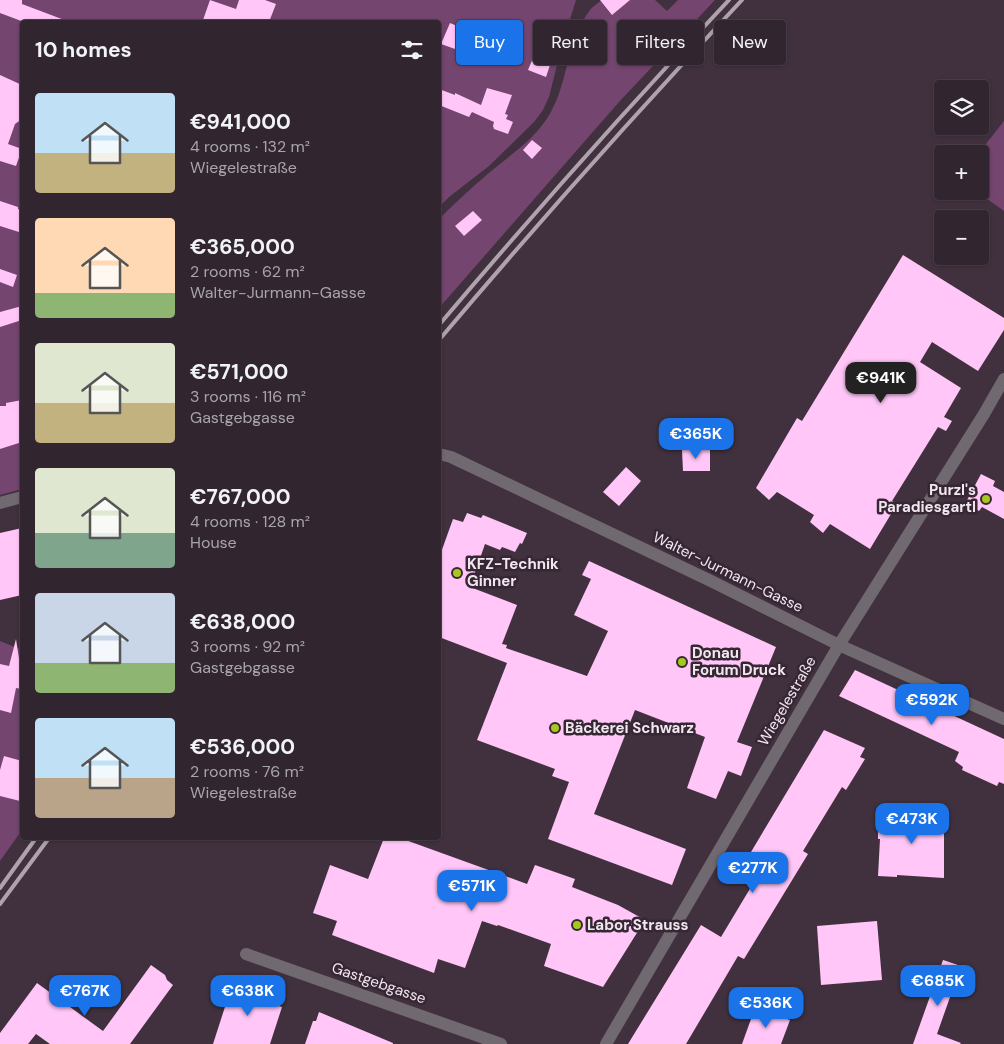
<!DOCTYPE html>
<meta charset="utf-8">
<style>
body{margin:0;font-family:"DM Sans",sans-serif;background:#392d37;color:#f1f3f6;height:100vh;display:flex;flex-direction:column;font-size:19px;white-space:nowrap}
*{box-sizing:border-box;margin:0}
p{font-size:16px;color:#a8a5aa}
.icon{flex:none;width:28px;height:28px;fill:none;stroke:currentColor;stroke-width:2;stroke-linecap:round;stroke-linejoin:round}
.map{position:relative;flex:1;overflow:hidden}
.panel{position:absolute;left:20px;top:20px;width:421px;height:820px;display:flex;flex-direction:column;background:#31252f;border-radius:5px;box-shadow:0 1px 4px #0004,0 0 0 1px #4c424b}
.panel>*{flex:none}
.guide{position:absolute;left:456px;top:20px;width:472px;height:45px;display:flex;gap:10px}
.buttons{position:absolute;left:934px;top:80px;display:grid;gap:10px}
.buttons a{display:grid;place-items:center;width:55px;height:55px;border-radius:5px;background:#31252f;box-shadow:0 1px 4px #0004,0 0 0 1px #4c424b;font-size:25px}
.price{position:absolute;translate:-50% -42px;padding:0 11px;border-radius:10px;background:#1a73e8;color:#fff;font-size:16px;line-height:32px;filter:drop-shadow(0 1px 2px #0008)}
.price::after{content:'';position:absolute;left:50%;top:30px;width:15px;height:11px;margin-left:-8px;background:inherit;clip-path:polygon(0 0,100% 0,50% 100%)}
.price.active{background:#222;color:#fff}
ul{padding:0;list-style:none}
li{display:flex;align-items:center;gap:15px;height:125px;padding:0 15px}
li span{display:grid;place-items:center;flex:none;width:140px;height:100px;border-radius:5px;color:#555}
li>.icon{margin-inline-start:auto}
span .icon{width:60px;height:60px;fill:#fffc;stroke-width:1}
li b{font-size:21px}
h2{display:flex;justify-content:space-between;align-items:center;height:60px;padding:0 15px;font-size:21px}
.chip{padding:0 18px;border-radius:5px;background:#31252f;box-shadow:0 1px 4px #0004,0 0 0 1px #4c424b;font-size:18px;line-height:45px}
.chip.active{background:#1a73e8;color:#fff}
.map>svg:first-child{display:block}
.green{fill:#73456f}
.building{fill:#ffc6f7}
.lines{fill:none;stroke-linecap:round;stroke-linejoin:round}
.street{stroke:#716970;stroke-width:12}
.rail{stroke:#afa2ad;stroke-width:4}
.poi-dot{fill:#a8c71c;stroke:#372735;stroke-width:2}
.labels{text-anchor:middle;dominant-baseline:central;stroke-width:5;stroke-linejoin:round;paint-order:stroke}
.poi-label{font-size:15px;font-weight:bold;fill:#f1e7ef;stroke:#372735;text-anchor:start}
.street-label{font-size:15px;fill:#f1e7ef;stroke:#372735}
</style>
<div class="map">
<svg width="1004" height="1044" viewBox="0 0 1004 1044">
<rect width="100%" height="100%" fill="#41313f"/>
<path class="green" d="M 0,0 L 576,0 L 562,45 L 549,97 L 543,110 L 534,122 L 489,166 L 449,197 L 439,207 L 439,22 L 22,22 L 22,489 L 0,495 Z
M 602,0 L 655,0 L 667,11 L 678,0 L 715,0 L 619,102 L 439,308 L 439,219 C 455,203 472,187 490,172 C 510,155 531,142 546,120 C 569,87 565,42 590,10 C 593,6 598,3 602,0 Z
M 1004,121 L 1004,211 L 976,191 L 980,191 L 980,154 L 978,154 Z
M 0,641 L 22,650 L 22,830 L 0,861 Z"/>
<path class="building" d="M 0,0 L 22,0 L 22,4 L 67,21 L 67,22 L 24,22 L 0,13 Z
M 210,0 L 236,9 L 239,0 L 265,0 L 276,4 L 269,22 L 211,22 L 203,20 Z
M 600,0 L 630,0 L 612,15 Z
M 450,23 L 467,30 L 466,32 L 496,42 L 489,61 L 441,44 Z
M 591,45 L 604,54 L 597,64 L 584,56 Z
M 533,58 L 550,65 L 546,77 L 528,70 Z
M 0,75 L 22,85 L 22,119 L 15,124 L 8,144 L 22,149 L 16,166 L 0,161 Z
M 487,88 L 512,95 L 505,114 L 508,115 L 506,119 L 513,122 L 508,134 L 494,129 L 493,126 L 494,122 L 472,112 L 469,117 L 439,105 L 439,89 L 455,95 L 455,93 L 481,105 Z
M 532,140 L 542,148 L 532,159 L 523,150 Z
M 0,201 L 18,207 L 18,209 L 22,211 L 22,233 L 0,226 Z
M 473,211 L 482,220 L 464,236 L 455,226 Z
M 903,255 L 1004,318 L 1004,330 L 978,371 L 932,342 L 920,362 L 961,388 L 944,417 L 952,421 L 946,431 L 938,427 L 892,501 L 897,504 L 870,549 L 830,524 L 823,533 L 810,522 L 814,515 L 777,492 L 769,500 L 756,488 L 797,418 L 802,421 Z
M 0,269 L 17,275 L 13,287 L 0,282 Z
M 22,306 L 22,320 L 0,327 L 0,312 Z
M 22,400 L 22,442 L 0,449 L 0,406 L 6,406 L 6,403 Z
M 682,450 L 710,450 L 710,471 L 683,471 Z
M 626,467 L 641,481 L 619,506 L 603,492 Z
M 981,474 L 995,481 L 993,486 L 1004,492 L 1004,519 L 982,507 L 979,511 L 965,504 Z
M 467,513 L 481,518 L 483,515 L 527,533 L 522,544 L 520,543 L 515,552 L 502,547 L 500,550 L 485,544 L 470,587 L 517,605 L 502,644 L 507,645 L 506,648 L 587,676 L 608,631 L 574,615 L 591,579 L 582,575 L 589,561 L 776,647 L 737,742 L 752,747 L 741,776 L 728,771 L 716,799 L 687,788 L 705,737 L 635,710 L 594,814 L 686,849 L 672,885 L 548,839 L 569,782 L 552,776 L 555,769 L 477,740 L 507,663 L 439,637 L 439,558 L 453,519 L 463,522 Z
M 22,528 L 22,595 L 0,600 L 0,533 Z
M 16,639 L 22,678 L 22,689 L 16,688 L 11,713 L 0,710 L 0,664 L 9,666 Z
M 855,670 L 1004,739 L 1004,784 L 999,782 L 997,786 L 962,770 L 963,767 L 955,761 L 959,752 L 839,696 Z
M 824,730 L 865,748 L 860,757 L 865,759 L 846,790 L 842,787 L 803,851 L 808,854 L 744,959 L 738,956 L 686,1044 L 628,1044 L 701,925 L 721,937 L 760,872 L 745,862 Z
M 4,756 L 22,761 L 22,789 L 20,801 L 0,796 L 0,770 Z
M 922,809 L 944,810 L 944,878 L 897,875 L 897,877 L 878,876 L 880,839 L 878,839 L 878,816 L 922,817 Z
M 384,838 L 400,838 L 527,884 L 535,865 L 575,879 L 572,887 L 618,905 L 645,920 L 603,987 L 544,966 L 551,944 L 498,925 L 497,926 L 482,921 L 465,968 L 438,959 L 434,973 L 332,935 L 337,921 L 313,913 L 330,865 L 368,879 Z
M 877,921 L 882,980 L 821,985 L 817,926 Z
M 943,960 L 961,966 L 937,1034 L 961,1043 L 960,1044 L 913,1044 Z
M 151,965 L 165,975 L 167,980 L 173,985 L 130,1044 L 50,1044 L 36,1034 L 28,1044 L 0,1044 L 0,1033 L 37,983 L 103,1031 Z
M 233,982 L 280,998 L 278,1006 L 282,1007 L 270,1044 L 213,1044 Z
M 755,1008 L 790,1020 L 781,1044 L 742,1044 Z
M 319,1012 L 393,1043 L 393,1044 L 305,1044 L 313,1021 L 316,1021 Z"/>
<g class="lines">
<path class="street" d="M 439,454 L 451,457 L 711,581 L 839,645 L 1004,719
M 0,503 L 22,497
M 246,954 L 501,1044
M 606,1044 L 839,645 L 984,414 L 1004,379"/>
<path class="rail" d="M 439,325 C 533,214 629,106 729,0
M 439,340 C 537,224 638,111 742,0
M 0,888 L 36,838
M 0,904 L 49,838"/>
</g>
<g class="poi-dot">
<circle cx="986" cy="499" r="5"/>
<circle cx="457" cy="573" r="5"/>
<circle cx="682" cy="662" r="5"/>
<circle cx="555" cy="728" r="5"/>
<circle cx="577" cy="925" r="5"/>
</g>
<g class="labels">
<g class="poi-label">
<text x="976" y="490" text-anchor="end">Purzl's<tspan x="976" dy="17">Paradiesgartl</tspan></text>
<text x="467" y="564">KFZ-Technik<tspan x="467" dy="17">Ginner</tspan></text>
<text x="692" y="653">Donau<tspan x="692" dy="17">Forum Druck</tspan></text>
<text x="565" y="728">Bäckerei Schwarz</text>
<text x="587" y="925">Labor Strauss</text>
</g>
<g class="street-label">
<text transform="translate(728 572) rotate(26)">Walter-Jurmann-Gasse</text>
<text transform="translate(787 701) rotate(-60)">Wiegelestraße</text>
<text transform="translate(379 983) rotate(19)">Gastgebgasse</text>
</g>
</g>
</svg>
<div class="buttons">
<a><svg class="icon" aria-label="layers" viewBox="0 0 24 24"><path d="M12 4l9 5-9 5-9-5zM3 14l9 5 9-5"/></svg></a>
<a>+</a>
<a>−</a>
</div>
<b class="price active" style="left:881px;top:404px">€941K</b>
<b class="price" style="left:696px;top:460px">€365K</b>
<b class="price" style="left:932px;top:726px">€592K</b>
<b class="price" style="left:912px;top:845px">€473K</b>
<b class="price" style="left:753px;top:894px">€277K</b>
<b class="price" style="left:472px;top:912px">€571K</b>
<b class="price" style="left:938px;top:1007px">€685K</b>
<b class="price" style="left:85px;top:1017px">€767K</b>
<b class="price" style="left:248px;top:1017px">€638K</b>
<b class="price" style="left:766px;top:1029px">€536K</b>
<div class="guide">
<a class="chip active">Buy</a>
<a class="chip">Rent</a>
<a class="chip">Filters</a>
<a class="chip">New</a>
</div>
<section class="panel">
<h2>10 homes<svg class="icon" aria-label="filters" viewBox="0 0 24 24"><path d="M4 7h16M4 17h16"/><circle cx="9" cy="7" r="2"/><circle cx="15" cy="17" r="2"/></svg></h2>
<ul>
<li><span style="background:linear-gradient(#bfe0f5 60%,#c2b280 0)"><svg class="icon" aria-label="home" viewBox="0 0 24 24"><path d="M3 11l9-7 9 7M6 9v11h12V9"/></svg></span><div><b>€941,000</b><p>4 rooms · 132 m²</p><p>Wiegelestraße</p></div></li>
<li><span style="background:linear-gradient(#ffd9b3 75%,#8fb573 0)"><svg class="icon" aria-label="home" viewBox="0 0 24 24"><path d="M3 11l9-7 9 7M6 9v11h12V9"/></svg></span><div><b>€365,000</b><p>2 rooms · 62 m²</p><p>Walter-Jurmann-Gasse</p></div></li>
<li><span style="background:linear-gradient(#dfe7d0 60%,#c2b280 0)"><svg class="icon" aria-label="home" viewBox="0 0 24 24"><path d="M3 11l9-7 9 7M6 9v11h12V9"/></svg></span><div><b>€571,000</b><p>3 rooms · 116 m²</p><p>Gastgebgasse</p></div></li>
<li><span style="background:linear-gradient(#dfe7d0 65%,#7fa58c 0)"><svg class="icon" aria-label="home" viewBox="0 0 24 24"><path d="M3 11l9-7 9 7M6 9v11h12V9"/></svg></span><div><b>€767,000</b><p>4 rooms · 128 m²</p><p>House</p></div></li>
<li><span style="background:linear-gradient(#c9d6e8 70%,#8fb573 0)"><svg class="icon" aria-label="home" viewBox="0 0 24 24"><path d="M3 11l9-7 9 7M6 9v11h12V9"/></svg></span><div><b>€638,000</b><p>3 rooms · 92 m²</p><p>Gastgebgasse</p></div></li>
<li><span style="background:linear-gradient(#bfe0f5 60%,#b9a48a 0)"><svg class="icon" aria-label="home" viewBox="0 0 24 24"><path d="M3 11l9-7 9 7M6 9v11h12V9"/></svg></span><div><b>€536,000</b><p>2 rooms · 76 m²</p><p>Wiegelestraße</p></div></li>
</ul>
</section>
</div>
